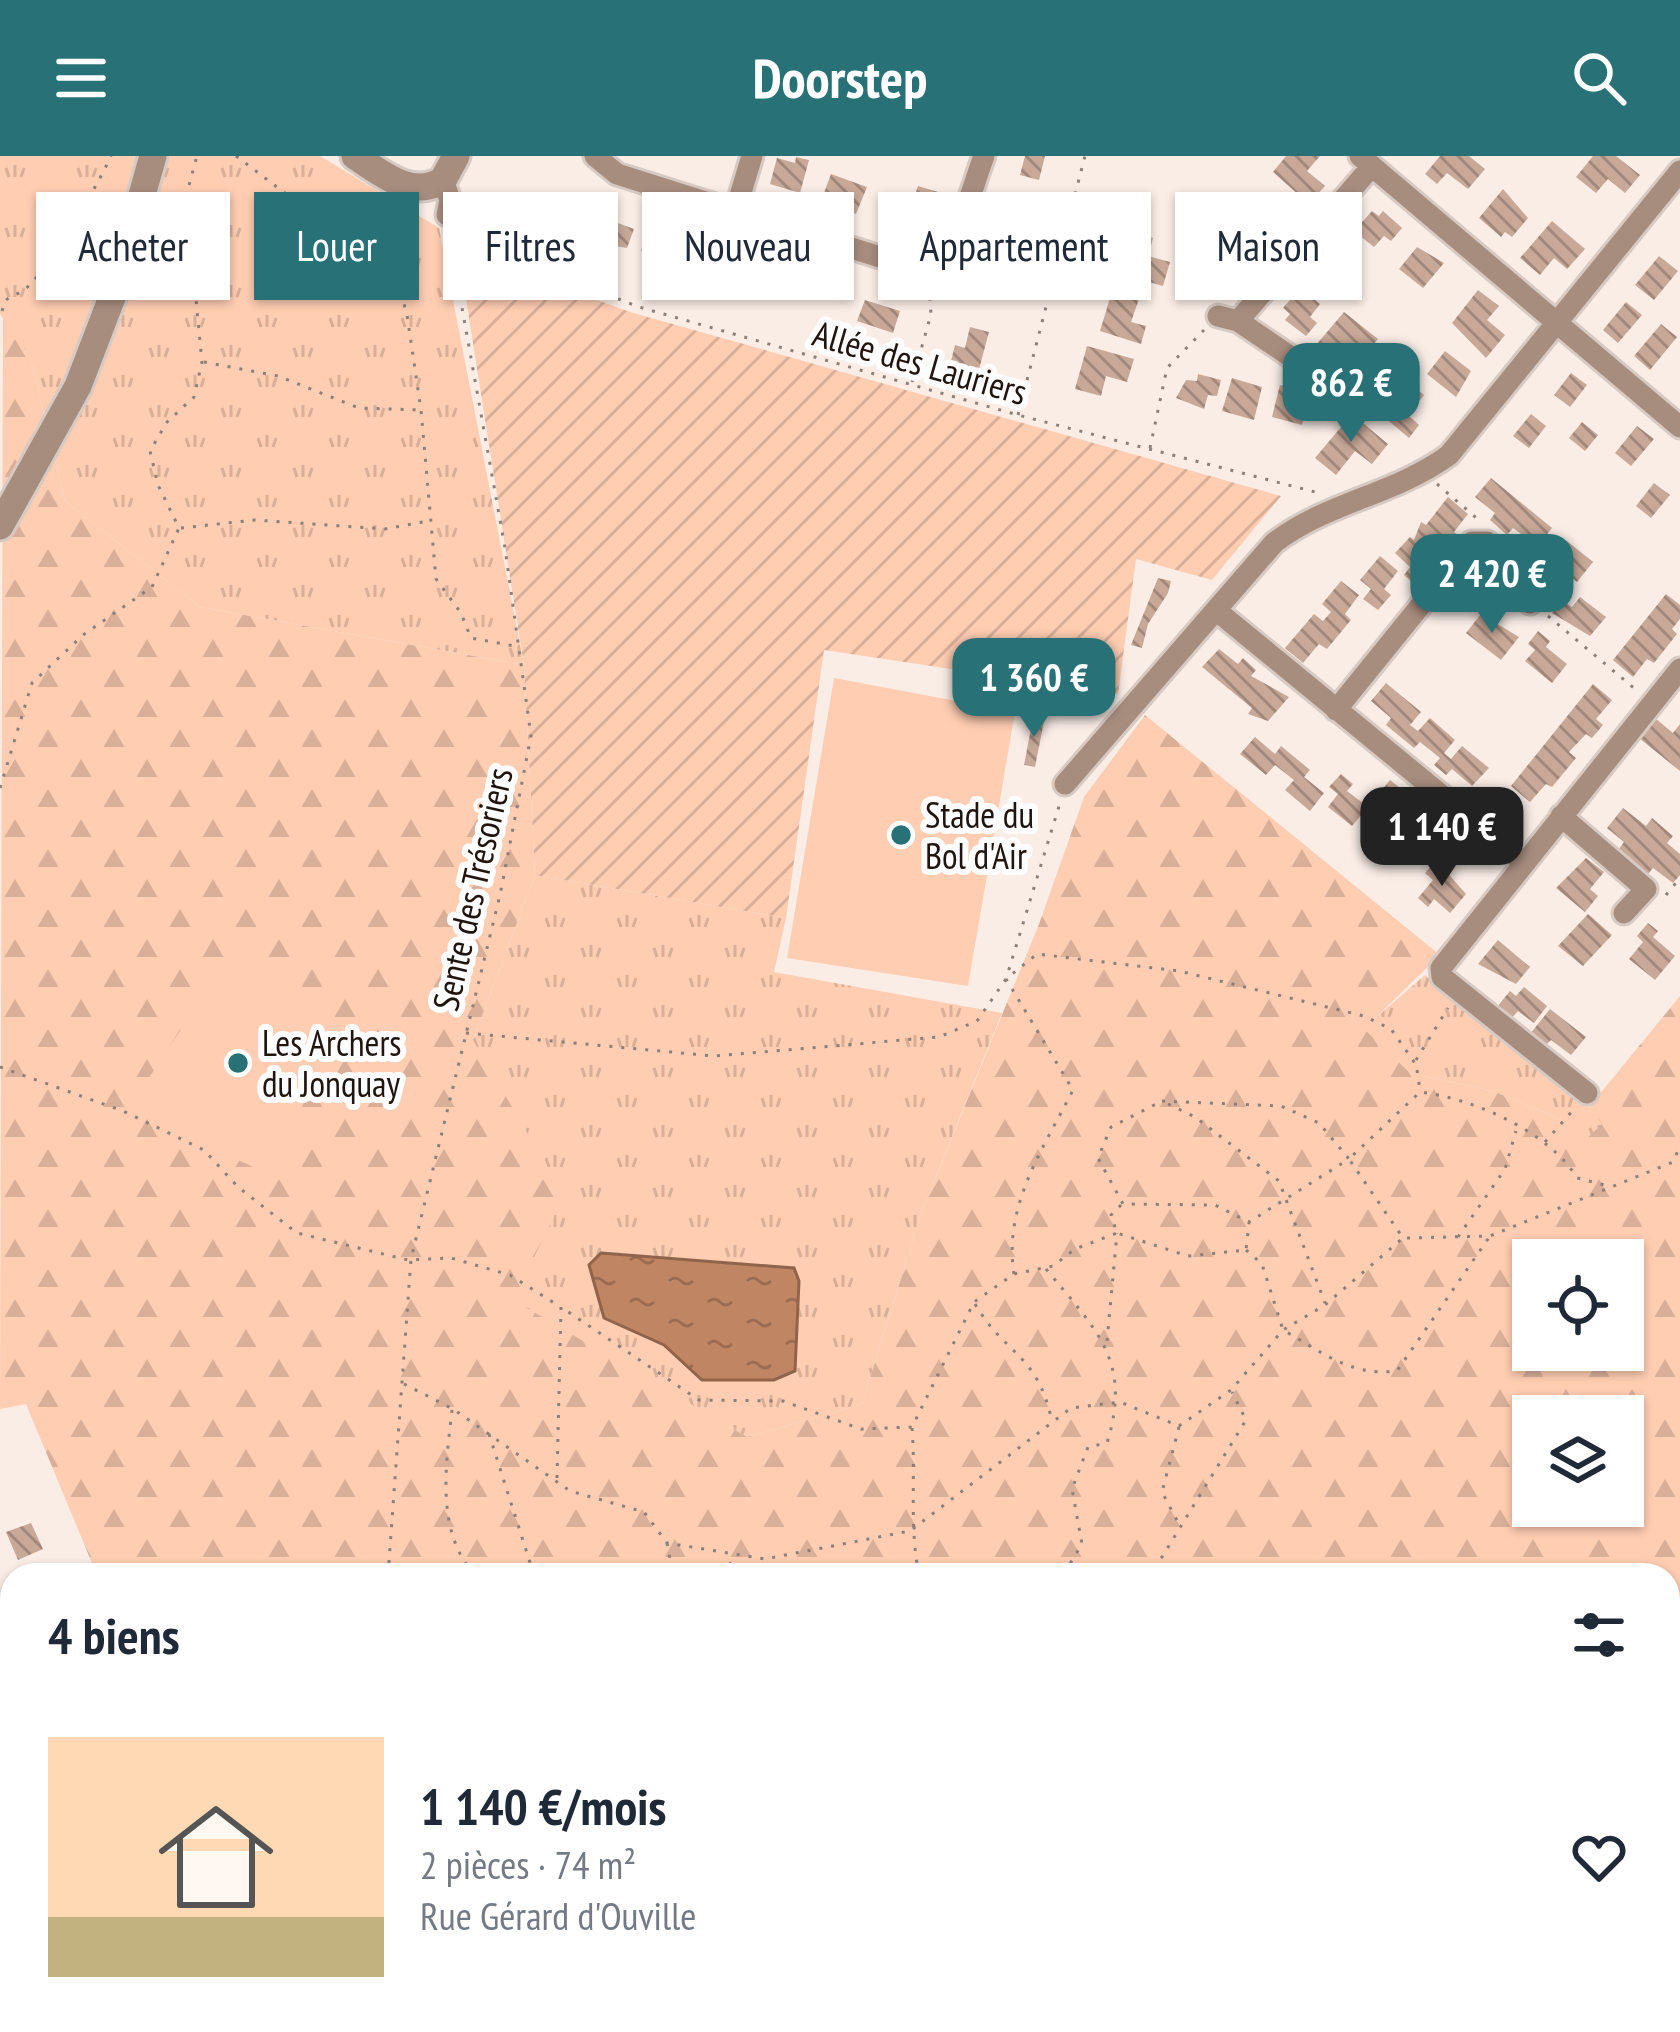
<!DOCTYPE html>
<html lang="fr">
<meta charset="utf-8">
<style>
body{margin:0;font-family:"PT Sans Narrow",sans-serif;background:#f6f6f7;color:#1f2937;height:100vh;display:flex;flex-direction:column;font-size:45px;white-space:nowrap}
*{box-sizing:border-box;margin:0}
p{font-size:39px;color:#747a83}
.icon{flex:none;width:66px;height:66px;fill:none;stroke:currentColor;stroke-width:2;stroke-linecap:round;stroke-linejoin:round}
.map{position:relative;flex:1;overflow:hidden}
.sheet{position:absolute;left:0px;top:1407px;width:1680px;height:471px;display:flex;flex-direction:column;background:#fff;border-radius:36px 36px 0 0;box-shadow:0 3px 9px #0004}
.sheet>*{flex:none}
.guide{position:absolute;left:36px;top:36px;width:1608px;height:108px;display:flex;gap:24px}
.tools{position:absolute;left:1512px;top:1083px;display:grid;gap:24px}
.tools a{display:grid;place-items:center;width:132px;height:132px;border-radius:0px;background:#fff;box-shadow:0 3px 9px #0004;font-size:60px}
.price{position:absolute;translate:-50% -102px;padding:0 27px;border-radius:24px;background:#287277;color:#fff;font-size:39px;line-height:78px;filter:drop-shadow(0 3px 6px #0008)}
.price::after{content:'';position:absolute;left:50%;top:72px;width:36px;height:27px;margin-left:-18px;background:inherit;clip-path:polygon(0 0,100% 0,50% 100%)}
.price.selected{background:#222;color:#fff}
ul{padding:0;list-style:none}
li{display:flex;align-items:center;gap:36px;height:300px;padding:0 48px}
li span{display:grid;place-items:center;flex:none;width:336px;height:240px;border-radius:0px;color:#555}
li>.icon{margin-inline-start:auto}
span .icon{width:144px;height:144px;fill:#fffc;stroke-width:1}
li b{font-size:51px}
h2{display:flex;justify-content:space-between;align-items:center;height:144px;padding:0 48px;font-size:51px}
.tag{padding:0 42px;border-radius:0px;background:#fff;box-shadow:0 3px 9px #0004;font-size:42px;line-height:108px}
.tag.selected{background:#287277;color:#fff}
header{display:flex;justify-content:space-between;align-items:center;height:156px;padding:0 48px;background:#287277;color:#fff;font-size:54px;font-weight:700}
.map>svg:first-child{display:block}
.grass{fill:url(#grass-tufts)}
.forest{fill:url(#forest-firs);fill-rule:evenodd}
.garden{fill:url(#garden-furrows)}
.pitch{fill:#fecdb2}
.water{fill:url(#water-ripples);stroke:#90644a;stroke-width:3}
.building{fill:url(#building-back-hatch)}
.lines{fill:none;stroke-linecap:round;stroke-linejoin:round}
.minor-casing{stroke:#d7cac3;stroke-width:27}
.tertiary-casing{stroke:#d7cac3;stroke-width:33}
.path{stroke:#8c807a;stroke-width:3;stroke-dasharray:3 9;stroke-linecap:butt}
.minor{stroke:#a78d7e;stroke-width:21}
.tertiary{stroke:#a78d7e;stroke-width:27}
.poi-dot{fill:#287277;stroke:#fdfdfd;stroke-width:4.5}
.labels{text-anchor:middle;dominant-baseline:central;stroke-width:12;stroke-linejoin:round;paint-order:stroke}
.street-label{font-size:36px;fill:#1f140e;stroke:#fdfdfd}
.poi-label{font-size:36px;fill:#1f140e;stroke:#fdfdfd;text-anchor:start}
</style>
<header><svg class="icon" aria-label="menu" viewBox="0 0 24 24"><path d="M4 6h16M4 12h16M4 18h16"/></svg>Doorstep<svg class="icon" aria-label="search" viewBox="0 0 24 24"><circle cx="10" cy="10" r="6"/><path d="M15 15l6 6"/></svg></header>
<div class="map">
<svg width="1680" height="1876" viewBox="0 0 1680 1876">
<defs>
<pattern id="grass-tufts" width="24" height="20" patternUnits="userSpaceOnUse" patternTransform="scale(3)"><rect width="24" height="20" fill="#fecdb2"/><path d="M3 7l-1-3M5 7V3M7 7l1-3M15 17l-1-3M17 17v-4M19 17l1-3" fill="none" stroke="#d9af98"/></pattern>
<pattern id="forest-firs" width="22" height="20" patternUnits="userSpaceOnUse" patternTransform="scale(3)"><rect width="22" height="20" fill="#fecdb2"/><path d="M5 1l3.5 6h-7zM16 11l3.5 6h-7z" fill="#d9af98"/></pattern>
<pattern id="garden-furrows" width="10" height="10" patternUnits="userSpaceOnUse" patternTransform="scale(3)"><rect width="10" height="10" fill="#fecdb2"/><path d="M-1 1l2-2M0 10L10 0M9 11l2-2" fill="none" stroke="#d9af98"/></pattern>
<pattern id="water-ripples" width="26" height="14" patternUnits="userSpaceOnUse" patternTransform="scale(3)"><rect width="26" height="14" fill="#c08664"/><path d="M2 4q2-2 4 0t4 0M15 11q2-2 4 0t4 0" fill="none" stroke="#9b6c51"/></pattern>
<pattern id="building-back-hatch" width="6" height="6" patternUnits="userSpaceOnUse" patternTransform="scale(3)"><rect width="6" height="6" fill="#c8a998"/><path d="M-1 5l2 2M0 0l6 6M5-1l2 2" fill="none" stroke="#a2887a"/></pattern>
</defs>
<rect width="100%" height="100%" fill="#faede6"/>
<path class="grass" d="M 0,0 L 320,0 L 439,72 L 524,509 L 200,451 L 65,345 L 30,201 L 0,158 Z
M 535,719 L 786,762 L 774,816 L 1002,857 L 922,1055 L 862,1248 L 747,1281 L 512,1145 L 473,884 Z
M 1425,819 L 1589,951 L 1603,968 L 1585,984 L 1560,963 L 1493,935 L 1410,917 L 1363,873 Z"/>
<path class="forest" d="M 3,160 L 30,201 L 65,345 L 200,451 L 524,509 L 535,719 L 473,884 L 564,1040 L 513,1144 L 747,1281 L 862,1248 L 922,1055 L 1039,768 L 1084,641 L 1145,559 L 1440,799 L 1364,873 L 1410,917 L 1493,935 L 1560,963 L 1586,983 L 1602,968 L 1589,951 L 1680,840 L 1680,1492 L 1668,1503 L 1668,1419 L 97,1419 L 26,1248 L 0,1253 ZM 1533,1104 L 1623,1104 L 1623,1194 L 1533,1194 ZM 1533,1260 L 1623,1260 L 1623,1350 L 1533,1350 Z
M 216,1866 L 1285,1866 L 1274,1876 L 222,1876 Z"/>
<path class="garden" d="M 456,80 L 542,124 L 630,156 L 1281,340 L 1212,424 L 1136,403 L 1118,538 L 824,494 L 786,762 L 535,719 L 524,509 Z"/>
<path class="pitch" d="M 834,522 L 1015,556 L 968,830 L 787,802 Z
M 232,796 L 334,862 L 274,1021 L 129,952 Z"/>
<path class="water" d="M 601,1097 L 794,1112 L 799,1125 L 795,1215 L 774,1224 L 702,1224 L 664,1189 L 604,1162 L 589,1109 Z"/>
<path class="building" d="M 1025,0 L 1045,0 L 1039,24 L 1020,19 Z
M 1286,0 L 1320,0 L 1307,15 L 1325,30 L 1309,48 L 1273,16 Z
M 1440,0 L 1469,0 L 1485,13 L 1468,33 L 1447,17 L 1437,28 L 1425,18 Z
M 1593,0 L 1616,0 L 1640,19 L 1625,37 L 1608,23 L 1596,37 L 1576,21 Z
M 796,1 L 809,4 L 800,37 L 770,28 L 777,2 L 795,7 Z
M 831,18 L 867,31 L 856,58 L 821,45 Z
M 918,30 L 938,36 L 929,68 L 908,61 Z
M 1503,33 L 1528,62 L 1512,81 L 1505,76 L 1501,81 L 1479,62 Z
M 563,40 L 589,54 L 572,83 L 555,72 L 559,64 L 550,58 Z
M 1021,41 L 1035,47 L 1031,59 L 1021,59 L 1016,79 L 994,73 L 1002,43 L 1019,47 Z
M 1270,43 L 1299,58 L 1286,74 L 1281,70 L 1265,81 L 1249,68 Z
M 1372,55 L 1379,60 L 1383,55 L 1402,72 L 1391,85 L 1384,80 L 1374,91 L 1354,75 Z
M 599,60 L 634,73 L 627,92 L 592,86 Z
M 1552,65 L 1585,93 L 1567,113 L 1554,102 L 1540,119 L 1520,102 Z
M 1234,66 L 1271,97 L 1256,114 L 1238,100 L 1224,117 L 1204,100 Z
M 662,71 L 679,76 L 671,103 L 641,95 L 647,73 L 661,77 Z
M 1129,76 L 1153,82 L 1148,100 L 1170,106 L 1163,130 L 1118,117 Z
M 707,78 L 738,82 L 734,121 L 715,116 L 721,104 L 701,98 Z
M 1417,91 L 1444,107 L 1423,132 L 1399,113 Z
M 761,94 L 789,107 L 783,127 L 754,119 Z
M 1659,100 L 1678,115 L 1654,144 L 1635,129 Z
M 984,104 L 1005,109 L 997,141 L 976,135 Z
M 815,114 L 845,125 L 839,144 L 809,135 Z
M 1113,132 L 1140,140 L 1131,166 L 1146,170 L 1141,188 L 1100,175 Z
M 1300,132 L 1320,148 L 1310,161 L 1317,167 L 1306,180 L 1285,164 L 1290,158 L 1283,152 Z
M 1478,134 L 1499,150 L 1487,164 L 1505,179 L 1486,202 L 1452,167 Z
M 865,144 L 900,155 L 893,177 L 857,165 Z
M 1626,146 L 1642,159 L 1618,187 L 1603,174 Z
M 1344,156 L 1378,183 L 1359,205 L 1339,189 L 1329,200 L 1316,189 Z
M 1661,168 L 1677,181 L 1650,214 L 1634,200 Z
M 970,171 L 989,176 L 978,217 L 950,209 L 955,189 L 965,192 Z
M 1087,190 L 1134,203 L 1127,226 L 1106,220 L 1101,240 L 1075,233 Z
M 1445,195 L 1471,215 L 1456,241 L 1427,218 Z
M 1571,217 L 1587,229 L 1570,251 L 1554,239 Z
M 1198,218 L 1221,224 L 1217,240 L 1208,239 L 1204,253 L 1176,242 L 1186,224 L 1197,225 Z
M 1232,222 L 1262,231 L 1254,264 L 1222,255 Z
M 1403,222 L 1424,239 L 1408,259 L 1419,269 L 1409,282 L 1377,255 Z
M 1280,229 L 1311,238 L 1302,269 L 1272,261 Z
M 1352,258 L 1388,288 L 1372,308 L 1355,295 L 1336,319 L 1315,302 Z
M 1531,258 L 1546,270 L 1529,292 L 1513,280 Z
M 1582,266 L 1598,279 L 1585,295 L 1569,282 Z
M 1637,270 L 1654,283 L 1631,310 L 1615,297 Z
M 1491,322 L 1552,372 L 1544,382 L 1560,395 L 1567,385 L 1593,406 L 1577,426 L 1559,411 L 1552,418 L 1524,394 L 1531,385 L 1513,372 L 1507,379 L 1490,364 L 1495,357 L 1475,341 Z
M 1654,327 L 1670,339 L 1651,362 L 1636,350 Z
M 1448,341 L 1468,358 L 1454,376 L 1461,382 L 1448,398 L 1440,392 L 1426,410 L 1433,416 L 1420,433 L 1404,419 L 1410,411 L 1395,397 L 1410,381 L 1414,384 L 1421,366 L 1426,369 Z
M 1380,400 L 1398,415 L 1384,433 L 1391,439 L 1378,454 L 1363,443 L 1371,433 L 1360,424 Z
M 1468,408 L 1488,424 L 1493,418 L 1504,427 L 1485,452 L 1452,427 Z
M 1158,422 L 1171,425 L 1168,437 L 1148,468 L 1142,492 L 1131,489 Z
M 1341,425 L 1359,439 L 1345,458 L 1351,464 L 1327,493 L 1319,488 L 1303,507 L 1285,492 L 1314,458 L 1323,465 L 1331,456 L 1322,448 Z
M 1666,438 L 1680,449 L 1680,463 L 1672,473 L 1677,478 L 1654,507 L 1647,503 L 1633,521 L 1613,504 Z
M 1580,441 L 1606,461 L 1590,480 L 1552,457 L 1562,444 L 1572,451 Z
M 1481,458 L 1519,481 L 1501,504 L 1466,477 Z
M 1538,475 L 1550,485 L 1546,491 L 1567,508 L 1552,527 L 1525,505 L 1535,494 L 1528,488 Z
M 1219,493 L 1238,508 L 1243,502 L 1256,514 L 1251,520 L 1289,541 L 1268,565 L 1248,558 L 1252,552 L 1202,511 Z
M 1386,527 L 1421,556 L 1410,569 L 1418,575 L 1430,562 L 1455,584 L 1444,597 L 1451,603 L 1462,590 L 1489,612 L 1472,630 L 1452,613 L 1446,619 L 1434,609 L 1440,602 L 1420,586 L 1414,592 L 1386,569 L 1391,562 L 1371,545 Z
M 1593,528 L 1612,544 L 1596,563 L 1603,569 L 1592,582 L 1586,578 L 1569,596 L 1576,602 L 1552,631 L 1546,628 L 1530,646 L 1511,630 Z
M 1034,557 L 1045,560 L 1035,611 L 1024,609 Z
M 1655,562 L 1673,577 L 1680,568 L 1680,615 L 1639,582 Z
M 1255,581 L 1275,598 L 1281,590 L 1310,614 L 1304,621 L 1324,637 L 1310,655 L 1285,634 L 1294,624 L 1275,609 L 1266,619 L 1240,598 Z
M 1341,618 L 1353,628 L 1347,635 L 1368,651 L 1352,670 L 1328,651 L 1338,638 L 1329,631 Z
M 1390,624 L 1408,638 L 1414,632 L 1430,645 L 1418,659 L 1410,652 L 1399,665 L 1373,645 Z
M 1623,652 L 1646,670 L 1652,662 L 1673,680 L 1667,687 L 1680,698 L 1680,719 L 1673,727 L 1653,712 L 1648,718 L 1619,693 L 1624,686 L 1607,672 Z
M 1412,667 L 1431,682 L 1438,674 L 1452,685 L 1437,703 L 1430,697 L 1422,708 L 1395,687 Z
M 1586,702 L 1604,716 L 1590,733 L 1598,740 L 1585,756 L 1556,732 Z
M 1436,704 L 1466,738 L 1450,757 L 1434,743 L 1428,751 L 1418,742 L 1433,724 L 1425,717 Z
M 1588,758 L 1612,779 L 1583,810 L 1558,790 Z
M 1648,767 L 1658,775 L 1653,781 L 1675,800 L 1655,824 L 1629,803 L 1643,786 L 1637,780 Z
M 1498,784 L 1530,811 L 1516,828 L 1478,808 Z
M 1524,831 L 1547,850 L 1534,867 L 1518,855 L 1511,863 L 1497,851 L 1510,835 L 1516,840 Z
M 1550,853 L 1586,881 L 1571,899 L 1551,884 L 1545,890 L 1530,878 Z
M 31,1367 L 43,1393 L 18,1404 L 6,1376 Z
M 1672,1681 L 1680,1682 L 1680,1709 L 1668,1719 Z
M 1668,1826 L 1680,1842 L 1680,1876 L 1668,1859 Z"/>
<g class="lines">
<g class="minor-casing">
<path id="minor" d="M 595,0 L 617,18 L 921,114 C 958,96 970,37 984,0
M 1360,0 L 1680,271
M 443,24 L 450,44 L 447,59
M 736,53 L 752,0
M 1218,160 L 1238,165 L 1372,10
M 1238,165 L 1306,211
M 1217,455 L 1523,706
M 1336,554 L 1472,386 L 1487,386 L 1542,432 L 1530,447
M 1065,628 L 1274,387 C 1327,346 1394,339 1449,299 L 1680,15
M 1561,660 L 1646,733 L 1624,757
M 1587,937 L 1442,821 L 1441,812 L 1680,513
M 0,1462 L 12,1483
M 1668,1747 L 1680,1738
M 1518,1876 L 1528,1866"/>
</g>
<g class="tertiary-casing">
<path id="tertiary" d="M 355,0 C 381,17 412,44 443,24 L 456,0
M 0,370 L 78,230 L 116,131 L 153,0"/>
</g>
<path class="path" d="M 236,0 L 327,69 L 388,89 L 407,159 L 421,254 L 436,423 L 461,457 L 471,482 L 520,491
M 468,69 L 531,109 L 639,151 L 1018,259 L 1319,337
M 2,155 L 5,145 C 9,141 15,139 21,136 C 44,123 99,27 111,0
M 204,206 L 278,220 L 359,252 L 421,254
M 912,226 L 931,158 L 929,130
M 1018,259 L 1085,0
M 1150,292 L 1167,212 L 1204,174
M 1437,328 L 1480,365
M 181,372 L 255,364 L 385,373 L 428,365
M 1548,460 L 1635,533
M 0,632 L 32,527 L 83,479 L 152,431 L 179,372 L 158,329 L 150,295 L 167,266 L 194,241 L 202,206 L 186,40 L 197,0
M 1666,739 L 1680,722
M 466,877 L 714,900 L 939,881 L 977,865 L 1006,823 L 1037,798 L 1179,815 L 1364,860 L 1391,873 L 1417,910
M 1416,904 L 1448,852
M 0,911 L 123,955 L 204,994 L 238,1031 L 297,1077 L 408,1104 L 451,1102 L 510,1119 L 559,1150
M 1417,914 L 1420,934
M 1162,945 L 1281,950 L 1319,967 L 1349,1003 L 1249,1066 L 1215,1049 L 1123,1048 L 1098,1002 L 1111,971 Z
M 1168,948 L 1195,961 L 1279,1025 L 1325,1147
M 1545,986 L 1574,953
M 1121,1049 L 1111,1059 L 1117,1077 L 1188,1100 L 1246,1094 L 1249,1067
M 1458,1081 L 1505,1013 L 1516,975
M 1407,1082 L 1490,1080 L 1673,1006 L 1680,990
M 1246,1094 L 1262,1108 L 1283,1174 C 1322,1196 1351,1221 1397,1215 L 1490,1080
M 1046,1113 C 1095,1173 1133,1204 1107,1287 L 1088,1291 L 1072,1333 L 1082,1388 L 1063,1419
M 1014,1118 C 1003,1050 1043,993 1073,934 L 1006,823 L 1060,647
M 975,1148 C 1005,1199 1036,1197 1051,1261
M 1107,1185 L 1117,1077
M 404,1228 L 453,1253 L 570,1335 L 644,1356 L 667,1387 L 765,1403 L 910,1375 L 1071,1252 L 1120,1246 L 1179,1270 L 1231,1234 L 1283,1174 L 1325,1149 L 1403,1082 L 1349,1003 L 1420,936 C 1472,942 1550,976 1577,1022 L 1612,1031
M 452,1254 C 446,1308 435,1376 475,1419
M 1179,1271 L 1162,1336 L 1180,1370
M 912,1272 C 916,1322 909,1370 919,1419
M 489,1278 L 534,1419
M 557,1322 L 561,1151 L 699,1244 L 783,1245 L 861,1273 L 912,1271 L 974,1146 L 1014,1118 L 1053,1110 L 1075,1093 L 1117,1077
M 667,1387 L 673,1419
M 388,1419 L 411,1103 L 500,739 L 531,580 L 505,392 L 449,79
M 723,1419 L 734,1402
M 1144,1419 L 1162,1401 L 1246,1264 L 1232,1236
M 379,1873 L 392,1866
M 379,1876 L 379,1866
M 494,1876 L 497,1866
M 917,1876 L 925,1866"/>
<use href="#minor" class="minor"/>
<use href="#tertiary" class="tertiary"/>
</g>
<g class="poi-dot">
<circle cx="901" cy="679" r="12"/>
<circle cx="238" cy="907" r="12"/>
</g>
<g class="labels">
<g class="street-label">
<text transform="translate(920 206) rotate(16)">Allée des Lauriers</text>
<text transform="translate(472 733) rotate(-77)">Sente des Trésoriers</text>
</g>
<g class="poi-label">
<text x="925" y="658">Stade du<tspan x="925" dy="41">Bol d'Air</tspan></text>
<text x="262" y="886">Les Archers<tspan x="262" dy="41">du Jonquay</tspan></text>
</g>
</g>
</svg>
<div class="tools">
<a><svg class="icon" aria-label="locate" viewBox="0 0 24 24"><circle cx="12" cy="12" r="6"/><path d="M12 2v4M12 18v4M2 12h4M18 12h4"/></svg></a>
<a><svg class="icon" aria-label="layers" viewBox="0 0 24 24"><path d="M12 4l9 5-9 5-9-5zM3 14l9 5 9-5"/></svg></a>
</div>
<b class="price" style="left:1351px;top:289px">862 €</b>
<b class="price" style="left:1492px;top:480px">2 420 €</b>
<b class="price" style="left:1034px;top:584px">1 360 €</b>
<b class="price selected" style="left:1442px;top:733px">1 140 €</b>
<div class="guide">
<a class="tag">Acheter</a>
<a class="tag selected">Louer</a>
<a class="tag">Filtres</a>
<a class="tag">Nouveau</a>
<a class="tag">Appartement</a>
<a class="tag">Maison</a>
</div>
<section class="sheet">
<h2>4 biens<svg class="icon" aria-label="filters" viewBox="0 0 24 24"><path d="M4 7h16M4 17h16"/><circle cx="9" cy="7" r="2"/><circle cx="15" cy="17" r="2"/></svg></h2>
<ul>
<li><span style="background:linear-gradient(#ffd9b3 75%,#c2b280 0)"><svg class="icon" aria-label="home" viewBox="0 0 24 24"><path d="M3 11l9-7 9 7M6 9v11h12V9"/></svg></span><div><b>1 140 €/mois</b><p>2 pièces · 74 m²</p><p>Rue Gérard d'Ouville</p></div><svg class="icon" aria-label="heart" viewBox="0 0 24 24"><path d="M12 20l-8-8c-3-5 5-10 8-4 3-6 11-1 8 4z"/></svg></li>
</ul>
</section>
</div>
